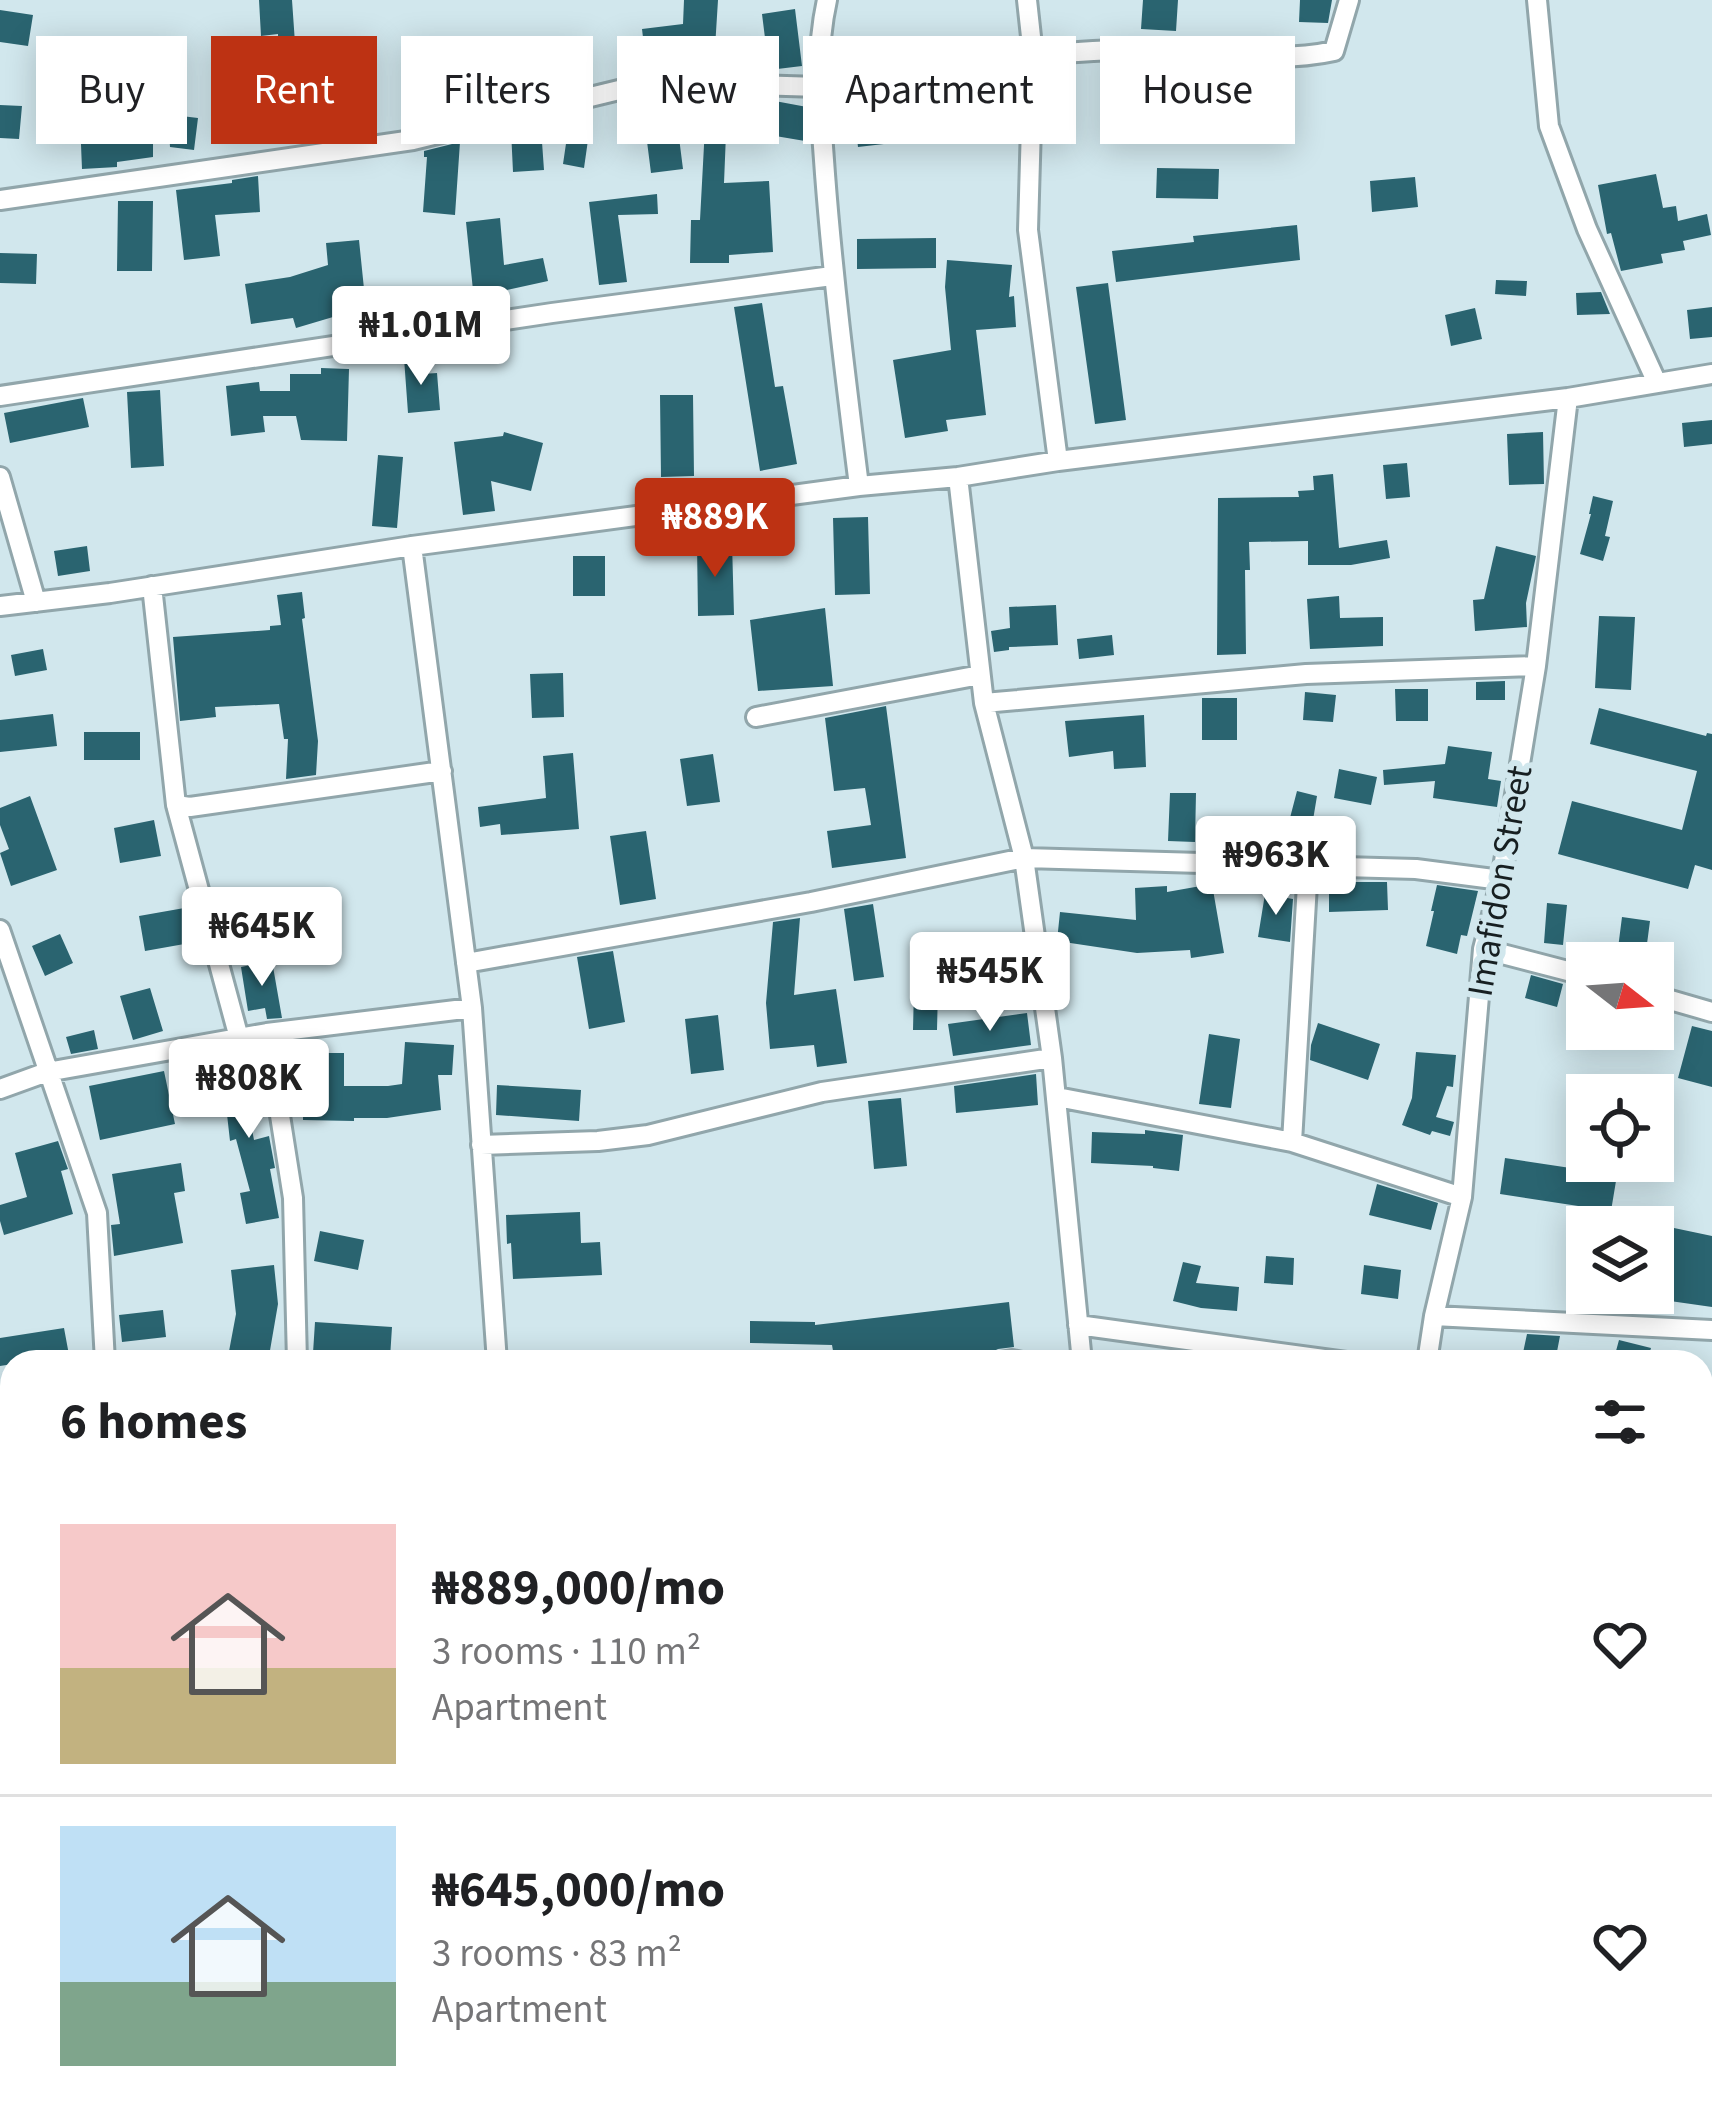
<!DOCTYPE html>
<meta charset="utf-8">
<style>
body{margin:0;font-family:"Source Sans 3",sans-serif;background:#f6f6f6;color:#202124;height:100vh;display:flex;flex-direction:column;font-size:45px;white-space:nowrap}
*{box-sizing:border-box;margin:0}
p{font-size:39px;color:#757577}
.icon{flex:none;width:66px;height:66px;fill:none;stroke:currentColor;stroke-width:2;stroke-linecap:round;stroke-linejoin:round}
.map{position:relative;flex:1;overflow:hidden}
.details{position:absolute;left:0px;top:1350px;width:1713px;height:771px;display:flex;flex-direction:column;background:#fff;border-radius:36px 36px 0 0;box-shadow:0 6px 30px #0003}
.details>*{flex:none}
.hud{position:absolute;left:36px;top:36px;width:1641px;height:108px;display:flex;gap:24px}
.needle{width:78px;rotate:107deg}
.fabs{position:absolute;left:1566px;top:942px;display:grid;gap:24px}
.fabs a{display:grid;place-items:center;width:108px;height:108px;border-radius:0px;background:#fff;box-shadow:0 6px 30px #0003;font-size:60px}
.price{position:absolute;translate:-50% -102px;padding:0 27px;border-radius:12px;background:#fff;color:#222;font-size:39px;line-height:78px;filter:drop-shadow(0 3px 6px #0008)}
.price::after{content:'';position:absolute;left:50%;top:72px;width:36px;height:27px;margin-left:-18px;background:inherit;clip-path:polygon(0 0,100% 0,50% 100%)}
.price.on{background:#bd3213;color:#fff}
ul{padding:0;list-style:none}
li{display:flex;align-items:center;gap:36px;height:300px;padding:0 60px}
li+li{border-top:3px solid #e0e0e0}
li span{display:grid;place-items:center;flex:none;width:336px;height:240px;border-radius:0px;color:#555}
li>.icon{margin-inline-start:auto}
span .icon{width:144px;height:144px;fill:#fffc;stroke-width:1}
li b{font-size:51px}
h2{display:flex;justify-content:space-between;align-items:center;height:144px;padding:0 60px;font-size:51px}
.chip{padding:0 42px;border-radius:0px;background:#fff;box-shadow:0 6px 30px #0003;font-size:42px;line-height:108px}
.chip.on{background:#bd3213;color:#fff}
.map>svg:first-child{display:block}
.building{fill:#2a6470}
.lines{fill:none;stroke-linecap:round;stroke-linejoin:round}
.minor-casing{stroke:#91a6ab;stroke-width:24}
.minor{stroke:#fff;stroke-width:18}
.labels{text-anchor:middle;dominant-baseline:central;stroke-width:12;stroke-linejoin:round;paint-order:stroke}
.street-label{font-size:36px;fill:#171f21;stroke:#d1e7ed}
</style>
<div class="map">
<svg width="1712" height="2120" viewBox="0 0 1712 2120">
<rect width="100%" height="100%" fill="#d1e7ed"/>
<path class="building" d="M 259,0 L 292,0 L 295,43 L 278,44 L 278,34 L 261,36 Z
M 684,0 L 718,0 L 714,64 L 680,62 L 680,59 L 646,63 L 642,29 L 683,24 Z
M 1143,0 L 1178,0 L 1176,31 L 1141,29 Z
M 1300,0 L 1332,0 L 1328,23 L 1299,22 Z
M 795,9 L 802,66 L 769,70 L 762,14 Z
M 0,10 L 33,15 L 28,46 L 0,42 Z
M 505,40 L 513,94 L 478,99 L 470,45 Z
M 313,75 L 344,76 L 343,120 L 312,119 Z
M 114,95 L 115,123 L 173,115 L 198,118 L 194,150 L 170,147 L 169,132 L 153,133 L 153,157 L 117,162 L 117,167 L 82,169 L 79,96 Z
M 764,99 L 807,107 L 805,141 L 758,133 Z
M 969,102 L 1017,110 L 1013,139 L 965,132 Z
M 0,105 L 22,106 L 19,139 L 0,138 Z
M 675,106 L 683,169 L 651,173 L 643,110 Z
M 897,107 L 901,142 L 858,147 L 854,112 Z
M 706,108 L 727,109 L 724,183 L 769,181 L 773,252 L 729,255 L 729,263 L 690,263 L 691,220 L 700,220 Z
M 541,128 L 544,170 L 513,172 L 511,130 Z
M 568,130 L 589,133 L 584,168 L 563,164 Z
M 460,142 L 455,215 L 423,212 L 427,157 L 424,157 L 424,151 Z
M 1157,168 L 1219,169 L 1218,199 L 1156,198 Z
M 1656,174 L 1663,208 L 1676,206 L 1678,221 L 1707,214 L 1711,235 L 1683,241 L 1685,250 L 1661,254 L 1663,263 L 1621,271 L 1611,233 L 1607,234 L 1598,185 Z
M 258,176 L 260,212 L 215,215 L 220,256 L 184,260 L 176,190 L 232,183 L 232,180 Z
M 1415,177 L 1418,207 L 1372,212 L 1370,181 Z
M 657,194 L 658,214 L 618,215 L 627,282 L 599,285 L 589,202 Z
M 118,201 L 153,201 L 152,271 L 117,271 Z
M 500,218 L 504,265 L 543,258 L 548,281 L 507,290 L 507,296 L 474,300 L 466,222 Z
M 1297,225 L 1300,260 L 1116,282 L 1112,251 L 1194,242 L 1193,236 Z
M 936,238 L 936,268 L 857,269 L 857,239 Z
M 359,240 L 367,318 L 333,321 L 333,317 L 296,328 L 293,318 L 251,324 L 245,284 L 290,277 L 328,265 L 326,243 Z
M 0,253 L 37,254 L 36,284 L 0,283 Z
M 947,260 L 1012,265 L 1009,297 L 1014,296 L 1016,327 L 976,330 L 986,415 L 946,420 L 948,431 L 905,438 L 893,360 L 951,350 L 945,287 Z
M 1496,280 L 1527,281 L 1526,296 L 1495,294 Z
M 1108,283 L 1126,420 L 1095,424 L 1076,287 Z
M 1601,292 L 1610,314 L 1577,315 L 1576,293 Z
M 762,303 L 775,387 L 783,386 L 797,464 L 760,471 L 734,307 Z
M 1712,307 L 1712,337 L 1690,339 L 1687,310 Z
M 1475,308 L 1482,339 L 1451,346 L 1445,315 Z
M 420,357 L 422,374 L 437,373 L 440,410 L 408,413 L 404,358 Z
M 321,368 L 349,369 L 347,441 L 301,440 L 296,416 L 263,416 L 265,432 L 231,436 L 226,386 L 259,382 L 260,391 L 290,391 L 290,374 L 321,374 Z
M 160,390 L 164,466 L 131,468 L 127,392 Z
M 660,395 L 693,395 L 694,476 L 661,477 Z
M 83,398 L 89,427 L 10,443 L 4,413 Z
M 1712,420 L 1712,444 L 1684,447 L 1682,423 Z
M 504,432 L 543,443 L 531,491 L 491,481 L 495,511 L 463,515 L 454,442 L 503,436 Z
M 1543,432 L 1544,484 L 1509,485 L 1507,434 Z
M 378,455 L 403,457 L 397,528 L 372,526 Z
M 1407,463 L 1410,497 L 1386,499 L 1383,465 Z
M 1333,474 L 1339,548 L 1387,540 L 1390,558 L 1351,565 L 1308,565 L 1308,541 L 1249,542 L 1250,570 L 1245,570 L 1246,654 L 1217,655 L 1218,498 L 1299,497 L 1298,491 L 1314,490 L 1313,476 Z
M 1593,496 L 1613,501 L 1605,536 L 1610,537 L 1603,561 L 1580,554 L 1591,514 L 1589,514 Z
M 868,517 L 870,594 L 835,595 L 833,518 Z
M 732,543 L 734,615 L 698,616 L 697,544 Z
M 87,546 L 90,571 L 58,576 L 54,551 Z
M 1496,546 L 1536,556 L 1526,603 L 1527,627 L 1475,631 L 1473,600 L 1484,599 Z
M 573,556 L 605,556 L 605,596 L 573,596 Z
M 302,592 L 305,618 L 302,619 L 318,741 L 316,775 L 286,779 L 288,739 L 284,739 L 279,704 L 215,707 L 216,717 L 180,721 L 173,637 L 270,630 L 270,626 L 281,625 L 277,595 Z
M 1339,596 L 1340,618 L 1383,617 L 1383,646 L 1310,649 L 1307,599 Z
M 1056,605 L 1058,645 L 1009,647 L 1009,650 L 994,652 L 991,631 L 1010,628 L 1009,607 Z
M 825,608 L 833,686 L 758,691 L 750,620 Z
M 1599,616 L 1635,617 L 1631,690 L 1595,688 Z
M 1112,635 L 1114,655 L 1079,659 L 1077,639 Z
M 43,649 L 47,670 L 15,676 L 11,655 Z
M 563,673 L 564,717 L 532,718 L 530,674 Z
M 1505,681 L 1505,700 L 1476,700 L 1476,682 Z
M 1395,689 L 1428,689 L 1428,721 L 1396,721 Z
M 1305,692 L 1336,695 L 1333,722 L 1303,720 Z
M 1202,698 L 1237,698 L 1237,740 L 1202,740 Z
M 886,706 L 906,858 L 832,868 L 827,831 L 871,825 L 865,788 L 834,791 L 825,718 Z
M 1599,708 L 1706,736 L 1707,733 L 1712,734 L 1712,870 L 1695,865 L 1688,889 L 1558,854 L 1572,801 L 1682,830 L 1697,771 L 1590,744 Z
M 53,714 L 57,746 L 0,752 L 0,720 Z
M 1144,715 L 1146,767 L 1114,769 L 1113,751 L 1069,757 L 1065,721 Z
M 84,732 L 140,732 L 140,760 L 84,760 Z
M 1448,746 L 1492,752 L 1488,779 L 1501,781 L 1497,807 L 1433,798 L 1435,781 L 1384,785 L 1383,770 L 1445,764 Z
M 573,753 L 579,829 L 501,835 L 500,824 L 480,827 L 478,807 L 546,798 L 543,756 Z
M 713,754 L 720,802 L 687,806 L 680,759 Z
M 1339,769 L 1377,777 L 1371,805 L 1334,798 Z
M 1297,791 L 1317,796 L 1309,844 L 1285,837 Z
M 1170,793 L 1196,793 L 1195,842 L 1168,841 Z
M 30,796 L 57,870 L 11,886 L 0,853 L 9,849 L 0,825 L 0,808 Z
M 154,820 L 161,856 L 120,863 L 114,828 Z
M 646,831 L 656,899 L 620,905 L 610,836 Z
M 1329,882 L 1387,882 L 1388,910 L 1329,912 Z
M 1212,884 L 1224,953 L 1191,958 L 1190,950 L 1137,953 L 1057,941 L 1060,912 L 1136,920 L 1135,888 L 1167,886 L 1167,892 Z
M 1437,885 L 1478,891 L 1467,936 L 1461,935 L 1457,954 L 1426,946 L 1434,911 L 1431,911 Z
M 1265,894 L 1293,899 L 1290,942 L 1258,937 Z
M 1547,903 L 1567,905 L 1563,945 L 1544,943 Z
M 873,904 L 884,977 L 854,981 L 844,909 Z
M 190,907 L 196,929 L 188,931 L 190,943 L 145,951 L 139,916 Z
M 1622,917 L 1650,921 L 1645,959 L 1617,956 Z
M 800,918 L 794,995 L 836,989 L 847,1063 L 817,1067 L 814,1045 L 770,1049 L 766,1003 L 773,922 Z
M 60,934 L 73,963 L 45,976 L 32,946 Z
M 613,951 L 625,1022 L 589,1029 L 577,957 Z
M 272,961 L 282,1018 L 267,1019 L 265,1008 L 248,1011 L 241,967 Z
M 1531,975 L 1563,984 L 1557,1007 L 1525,998 Z
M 150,988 L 163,1031 L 133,1040 L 120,996 Z
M 914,988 L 938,989 L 937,1030 L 913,1030 Z
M 1027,1013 L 1031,1045 L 953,1056 L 948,1024 Z
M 718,1015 L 724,1070 L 691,1074 L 685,1019 Z
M 1318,1023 L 1380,1044 L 1368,1080 L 1310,1060 L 1311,1045 Z
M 1692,1026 L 1712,1031 L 1712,1087 L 1678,1078 Z
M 94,1030 L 98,1049 L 71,1054 L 66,1037 Z
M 1209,1034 L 1240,1039 L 1231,1108 L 1199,1104 Z
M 405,1042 L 454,1045 L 452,1075 L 438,1075 L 441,1110 L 387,1118 L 354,1118 L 354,1121 L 303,1120 L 303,1053 L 344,1053 L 344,1086 L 388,1086 L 402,1084 Z
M 1416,1052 L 1456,1055 L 1453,1087 L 1447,1086 L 1436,1117 L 1454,1122 L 1450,1136 L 1432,1131 L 1430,1135 L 1402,1125 L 1412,1098 Z
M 253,1056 L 258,1096 L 246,1098 L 254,1140 L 269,1136 L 275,1168 L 270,1169 L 279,1218 L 246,1224 L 240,1193 L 250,1191 L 236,1139 L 230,1141 L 221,1061 Z
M 164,1071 L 175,1124 L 100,1140 L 89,1086 Z
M 1036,1074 L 1038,1105 L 956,1113 L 954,1086 Z
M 497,1085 L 581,1090 L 579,1121 L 496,1115 Z
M 901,1098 L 907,1166 L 874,1169 L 868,1101 Z
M 1145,1130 L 1183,1135 L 1179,1171 L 1153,1168 L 1153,1166 L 1091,1163 L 1092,1132 L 1145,1134 Z
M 58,1141 L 68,1169 L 61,1171 L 73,1214 L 4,1235 L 0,1221 L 0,1205 L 27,1197 L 15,1153 Z
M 1505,1158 L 1617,1175 L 1611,1211 L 1500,1194 Z
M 181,1163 L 185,1191 L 174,1193 L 183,1243 L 114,1256 L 111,1225 L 120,1224 L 112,1174 Z
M 1377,1184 L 1438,1203 L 1431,1230 L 1369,1215 Z
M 580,1212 L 581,1243 L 600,1242 L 602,1275 L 513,1279 L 511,1243 L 507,1244 L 506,1215 Z
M 1674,1228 L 1712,1236 L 1712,1307 L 1663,1300 Z
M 320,1231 L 364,1240 L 358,1270 L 314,1261 Z
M 1582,1232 L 1587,1232 L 1587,1289 L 1568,1284 Z
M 1266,1256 L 1294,1258 L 1293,1285 L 1264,1283 Z
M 1183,1262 L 1201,1266 L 1196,1283 L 1239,1287 L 1237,1311 L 1201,1308 L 1173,1301 Z
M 274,1265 L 278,1304 L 268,1362 L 227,1362 L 236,1314 L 231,1270 Z
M 1364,1265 L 1401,1270 L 1398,1299 L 1361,1294 Z
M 1009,1302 L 1014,1347 L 998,1349 L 990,1353 L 916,1362 L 835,1362 L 832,1345 L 750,1343 L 750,1321 L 815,1322 L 815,1325 Z
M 163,1310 L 166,1337 L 122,1342 L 119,1315 Z
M 315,1322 L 392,1327 L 390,1358 L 313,1353 Z
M 64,1328 L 69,1355 L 0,1366 L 0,1338 Z
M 1527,1334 L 1560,1336 L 1555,1362 L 1521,1362 Z
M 1619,1340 L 1651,1348 L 1647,1362 L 1613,1362 Z"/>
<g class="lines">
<g class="minor-casing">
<path id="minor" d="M 827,0 C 814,58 821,115 825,174 C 833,279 846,382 859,486
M 1027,0 L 1033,55 L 1028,230 L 1058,461
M 1537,0 L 1549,126 L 1587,229 L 1657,383
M 1033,55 C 1070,53 1108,49 1146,49 C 1209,50 1272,65 1334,51 L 1349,0
M 0,200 L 413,140 L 652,82 L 819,87
M 0,396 L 552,313 L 832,276
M 0,477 L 36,602
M 958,477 L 984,703 L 1024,858 L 1052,1058 L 1082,1362
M 412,546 L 472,1008 L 497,1362
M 152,586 L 176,805 L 239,1038
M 0,606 L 110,593 L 412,546 L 859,486 L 958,477 L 1058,461 L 1568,398 L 1712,374
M 984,703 L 1306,674 L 1536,666
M 756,717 L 980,675
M 176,805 L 190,807 L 442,771
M 0,930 L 97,1213 L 105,1362
M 1483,949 L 1587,976
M 466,963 L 811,902 L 1024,858 L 1416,869 L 1501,880
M 1653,995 L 1712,1012
M 267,1033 L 293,1198 L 297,1362
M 0,1089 L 47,1072 L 267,1033 L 472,1008
M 1057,1097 L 1292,1142 L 1462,1197
M 1292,1142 L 1308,867
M 481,1145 L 598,1141 L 648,1135 L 822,1092 L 1052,1058
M 1434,1316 L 1712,1330
M 1078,1325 L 1346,1362
M 1000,1362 L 1012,1360 L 1022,1362
M 1427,1362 L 1434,1316 L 1462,1197 L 1483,949 L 1501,880 L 1536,666 L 1568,398
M 1701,1594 L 1712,1540
M 1701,1634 L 1712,1636
M 0,1851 L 12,1852
M 1701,1862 L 1712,1863
M 1701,1987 L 1705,2020 L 1712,2037
M 72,2109 L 73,2120
M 329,2109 L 330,2120
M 558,2109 L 559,2120
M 1169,2109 L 1169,2120
M 1386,2109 L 1389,2120"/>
</g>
<use href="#minor" class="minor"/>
</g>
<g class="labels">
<g class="street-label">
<text transform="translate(1500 881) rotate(-80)">Imafidon Street</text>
</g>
</g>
</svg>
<div class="fabs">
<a><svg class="needle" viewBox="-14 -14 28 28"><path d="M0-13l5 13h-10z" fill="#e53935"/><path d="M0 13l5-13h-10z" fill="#757577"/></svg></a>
<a><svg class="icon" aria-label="locate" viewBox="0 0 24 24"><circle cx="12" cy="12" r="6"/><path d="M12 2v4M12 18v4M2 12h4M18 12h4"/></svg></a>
<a><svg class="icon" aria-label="layers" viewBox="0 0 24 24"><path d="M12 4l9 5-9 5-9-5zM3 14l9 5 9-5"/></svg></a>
</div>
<b class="price" style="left:421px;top:388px">₦1.01M</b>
<b class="price on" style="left:715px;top:580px">₦889K</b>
<b class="price" style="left:1276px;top:918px">₦963K</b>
<b class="price" style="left:262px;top:989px">₦645K</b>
<b class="price" style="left:990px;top:1034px">₦545K</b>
<b class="price" style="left:249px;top:1141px">₦808K</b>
<div class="hud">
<a class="chip">Buy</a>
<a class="chip on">Rent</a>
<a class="chip">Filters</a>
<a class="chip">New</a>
<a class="chip">Apartment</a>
<a class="chip">House</a>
</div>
<section class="details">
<h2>6 homes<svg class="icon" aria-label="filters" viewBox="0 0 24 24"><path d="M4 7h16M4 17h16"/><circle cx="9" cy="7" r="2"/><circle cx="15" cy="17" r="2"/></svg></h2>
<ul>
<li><span style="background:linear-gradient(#f6c9c9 60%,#c2b280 0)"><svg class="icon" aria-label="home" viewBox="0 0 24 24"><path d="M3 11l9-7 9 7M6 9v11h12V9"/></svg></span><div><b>₦889,000/mo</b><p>3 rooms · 110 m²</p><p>Apartment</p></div><svg class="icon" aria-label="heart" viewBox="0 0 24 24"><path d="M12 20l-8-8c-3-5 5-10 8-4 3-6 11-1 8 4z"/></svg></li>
<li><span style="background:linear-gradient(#bfe0f5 65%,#7fa58c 0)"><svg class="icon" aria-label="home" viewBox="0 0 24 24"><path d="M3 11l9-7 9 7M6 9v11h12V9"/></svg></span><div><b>₦645,000/mo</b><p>3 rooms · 83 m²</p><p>Apartment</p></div><svg class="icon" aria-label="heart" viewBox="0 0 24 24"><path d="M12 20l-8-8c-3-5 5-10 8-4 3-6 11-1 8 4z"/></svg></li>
</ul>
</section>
</div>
